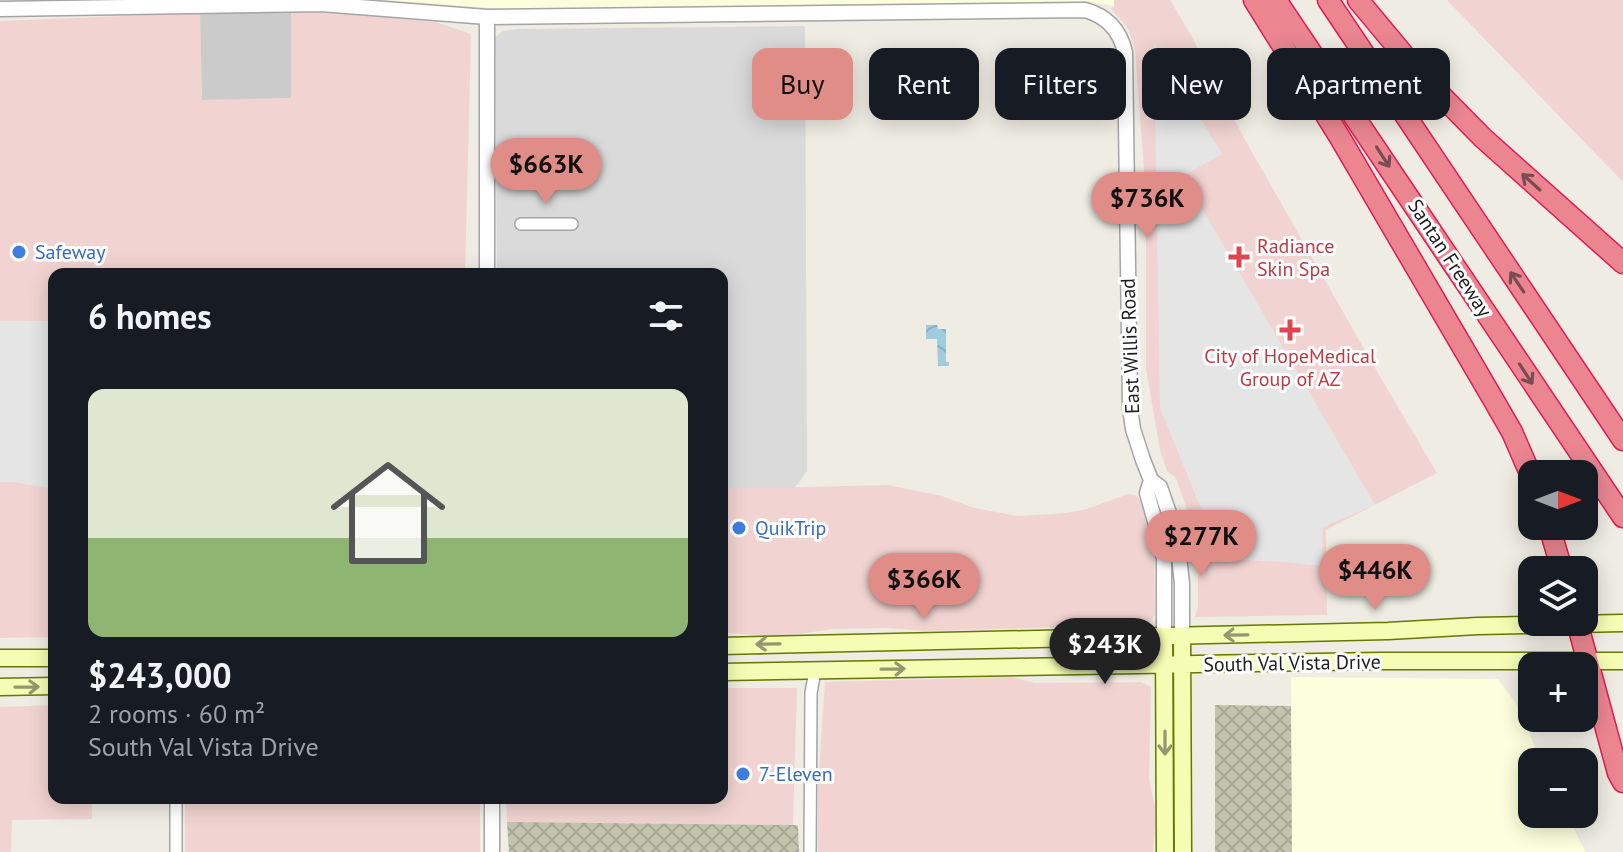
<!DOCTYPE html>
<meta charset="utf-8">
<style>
body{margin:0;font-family:"PT Sans",sans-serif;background:#242831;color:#f1f3f6;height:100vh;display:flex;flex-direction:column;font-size:30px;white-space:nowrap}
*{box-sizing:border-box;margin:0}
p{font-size:26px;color:#9ea1a6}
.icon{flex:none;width:44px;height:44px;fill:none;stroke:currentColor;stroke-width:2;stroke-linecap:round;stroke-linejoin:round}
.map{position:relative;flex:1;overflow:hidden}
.side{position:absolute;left:48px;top:268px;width:680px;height:536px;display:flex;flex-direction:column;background:#171b24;border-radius:16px;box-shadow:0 4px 20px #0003}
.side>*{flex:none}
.hud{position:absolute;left:752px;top:48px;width:750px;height:72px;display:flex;gap:16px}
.needle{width:52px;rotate:90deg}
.fabs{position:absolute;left:1518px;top:460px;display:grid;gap:16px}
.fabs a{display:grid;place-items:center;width:80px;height:80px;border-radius:16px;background:#171b24;box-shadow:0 4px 20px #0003;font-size:40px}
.price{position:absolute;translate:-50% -68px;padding:0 18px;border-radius:28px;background:#e08c87;color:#111;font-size:26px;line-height:52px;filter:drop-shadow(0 2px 4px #0008)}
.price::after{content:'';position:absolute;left:50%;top:48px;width:24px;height:18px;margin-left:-12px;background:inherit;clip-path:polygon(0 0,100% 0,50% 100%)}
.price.on{background:#222;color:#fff}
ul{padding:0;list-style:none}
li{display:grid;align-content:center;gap:16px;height:424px;padding:0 40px}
li span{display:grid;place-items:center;height:248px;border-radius:16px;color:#555}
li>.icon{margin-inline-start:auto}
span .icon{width:144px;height:144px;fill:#fffc;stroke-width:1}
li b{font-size:34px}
h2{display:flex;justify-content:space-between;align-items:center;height:96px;padding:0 40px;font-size:34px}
.tag{padding:0 28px;border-radius:16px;background:#171b24;box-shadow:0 4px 20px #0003;font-size:28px;line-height:72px}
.tag.on{background:#e08c87;color:#111}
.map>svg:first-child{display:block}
.residential{fill:#dbdada}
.commercial{fill:#f1d4d1}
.education{fill:#fcffdc}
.religious{fill:#cbcbcb}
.construction{fill:url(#construction-cross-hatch)}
.parking{fill:#e5e5e5}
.water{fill:url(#water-waves)}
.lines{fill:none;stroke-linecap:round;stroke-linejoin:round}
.minor-casing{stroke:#a4a4a4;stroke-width:14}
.tertiary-casing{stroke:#a4a4a4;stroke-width:17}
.secondary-casing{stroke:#637900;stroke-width:19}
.motorway-casing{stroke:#e21b51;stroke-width:23}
.minor{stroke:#fff;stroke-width:11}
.tertiary{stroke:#fff;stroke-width:14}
.secondary{stroke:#f4fdb3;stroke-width:16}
.motorway{stroke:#eb8691;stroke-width:20}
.oneway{stroke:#7a4c51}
.oneway2{stroke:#939870}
.shop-dot{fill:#3f7fe0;stroke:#fff;stroke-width:3}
.health-dot{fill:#e0444e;stroke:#fff;stroke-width:3}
.labels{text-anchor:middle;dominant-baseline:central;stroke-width:6;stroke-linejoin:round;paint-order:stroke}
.health-label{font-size:20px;fill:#be3a42;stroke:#fff;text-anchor:start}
.shop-label{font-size:20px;fill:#366cbe;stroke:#fff;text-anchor:start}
.street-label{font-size:20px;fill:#1d1d1d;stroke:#fff}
</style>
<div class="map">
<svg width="1623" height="852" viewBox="0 0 1623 852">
<defs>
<pattern id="construction-cross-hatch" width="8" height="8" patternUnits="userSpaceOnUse" patternTransform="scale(2)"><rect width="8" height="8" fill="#c2c4ae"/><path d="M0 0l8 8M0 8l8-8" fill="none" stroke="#a6a895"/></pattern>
<pattern id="water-waves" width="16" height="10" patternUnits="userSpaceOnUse" patternTransform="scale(2)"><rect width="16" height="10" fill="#a0ccdf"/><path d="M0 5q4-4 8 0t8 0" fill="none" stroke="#89afbf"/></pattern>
</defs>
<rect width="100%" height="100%" fill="#efece3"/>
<path class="residential" d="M 805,26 L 807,471 L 795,488 L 722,489 L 722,274 L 497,274 L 495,37 L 503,31 L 517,29 Z"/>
<path class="commercial" d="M 1114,0 L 1170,0 L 1192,37 L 1213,80 L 1249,147 L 1375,368 L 1437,473 L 1326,530 L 1327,615 L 1195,617 L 1198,607 L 1198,575 L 1193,527 L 1176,478 L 1167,471 L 1160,450 L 1146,369 L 1146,195 L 1135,51 L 1129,31 L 1122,21 L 1111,9 L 1114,6 Z
M 1447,0 L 1623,0 L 1623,182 Z
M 322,11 L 436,22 L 471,34 L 465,274 L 54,274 L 54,637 L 0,638 L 0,21 L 200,13 L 202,99 L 290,98 L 291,12 Z
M 887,485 L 942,496 L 974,508 L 1018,516 L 1066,513 L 1087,509 L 1128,494 L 1136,495 L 1140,500 L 1149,526 L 1154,552 L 1155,615 L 1150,622 L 1144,625 L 926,631 L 886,628 L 834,629 L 791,635 L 760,636 L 722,632 L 722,489 Z
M 1012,677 L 1035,683 L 1141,682 L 1151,687 L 1149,780 L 1156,811 L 1153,852 L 818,852 L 818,788 L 825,682 Z
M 722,688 L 797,688 L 793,825 L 507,822 L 506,798 L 722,798 Z
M 54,705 L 54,798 L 92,798 L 92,819 L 12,820 L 11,852 L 0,852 L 0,707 Z
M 185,798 L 480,798 L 480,852 L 185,852 Z"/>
<path class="education" d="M 388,0 L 1114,0 L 1114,6 L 1087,1 L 505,9 Z
M 1291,677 L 1498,679 L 1515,702 L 1542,762 L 1532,762 L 1532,814 L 1566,814 L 1586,852 L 1292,852 Z"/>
<path class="religious" d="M 291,12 L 291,98 L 202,100 L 200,13 Z"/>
<path class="construction" d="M 1215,705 L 1291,706 L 1292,852 L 1215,852 Z
M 507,822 L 796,825 L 798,826 L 799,852 L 509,852 Z"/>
<path class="parking" d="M 1154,42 L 1222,154 L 1183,176 L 1375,505 L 1323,527 L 1322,566 L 1284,562 L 1243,560 L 1242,521 L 1206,521 L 1160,408 Z
M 0,321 L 54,321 L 54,489 L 14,482 L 0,482 Z"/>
<path class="water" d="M 926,325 L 937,325 L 938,329 L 946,329 L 946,362 L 949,362 L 949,366 L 938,366 L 937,339 L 926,339 Z"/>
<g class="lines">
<g class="minor-casing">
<path id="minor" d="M 521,224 L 572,224
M 176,852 L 176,798
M 810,852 L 811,693 L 815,671"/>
</g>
<g class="tertiary-casing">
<path id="tertiary" d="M 0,9 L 321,4 L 487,17 L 1085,10 C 1107,16 1120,31 1125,52 L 1130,408 L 1133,429 L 1143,460 L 1151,480 L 1160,487 L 1177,536 L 1182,584 L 1182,636
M 487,17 L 487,274
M 1151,480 L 1147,493 L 1160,539 L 1164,559 L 1164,636
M 492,798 L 492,852"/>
</g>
<g class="secondary-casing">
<path id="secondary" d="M 1164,636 L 1165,852
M 1182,636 L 1183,852
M 722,646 L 1388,631 L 1478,626 L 1623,623
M 0,658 L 54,658
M 722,672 L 1381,661 L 1623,661
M 0,687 L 54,686"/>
</g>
<g class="motorway-casing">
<path id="motorway" d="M 1254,0 L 1339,136 L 1493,399 L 1512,432 L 1532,478
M 1276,0 C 1393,172 1506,345 1623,517
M 1328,0 L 1623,440
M 1358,0 L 1418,72 L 1483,138 L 1623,263
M 1549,526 L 1562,570
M 1577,622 L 1618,773 L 1623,782"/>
</g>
<use href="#minor" class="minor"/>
<use href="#tertiary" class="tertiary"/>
<use href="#secondary" class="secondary"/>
<use href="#motorway" class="motorway"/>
</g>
<defs><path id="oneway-shaft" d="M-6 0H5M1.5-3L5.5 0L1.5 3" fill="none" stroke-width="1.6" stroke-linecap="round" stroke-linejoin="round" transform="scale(2)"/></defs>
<g class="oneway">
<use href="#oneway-shaft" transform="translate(1383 157) rotate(57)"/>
<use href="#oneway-shaft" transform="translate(1531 182) rotate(-138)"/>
<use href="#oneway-shaft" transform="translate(1517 282) rotate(-124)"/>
<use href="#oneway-shaft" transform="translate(1526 374) rotate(57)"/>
</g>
<g class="oneway2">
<use href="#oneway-shaft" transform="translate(1236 635) rotate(179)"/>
<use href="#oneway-shaft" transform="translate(768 644) rotate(179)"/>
<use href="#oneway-shaft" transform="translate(893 669) rotate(-1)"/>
<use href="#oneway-shaft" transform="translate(27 687) rotate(-1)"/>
<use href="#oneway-shaft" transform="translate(1165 743) rotate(90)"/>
</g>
<g class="shop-dot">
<circle cx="19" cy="252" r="8"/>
<circle cx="739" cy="528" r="8"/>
<circle cx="743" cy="774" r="8"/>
</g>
<g class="health-dot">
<path d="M1235 245h8v8h8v8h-8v8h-8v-8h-8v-8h8z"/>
<path d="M1286 318h8v8h8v8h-8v8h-8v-8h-8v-8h8z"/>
</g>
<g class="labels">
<g class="health-label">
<text x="1257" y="246">Radiance<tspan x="1257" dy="23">Skin Spa</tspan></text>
<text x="1290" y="356" text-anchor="middle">City of HopeMedical<tspan x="1290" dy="23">Group of AZ</tspan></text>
</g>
<g class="shop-label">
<text x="35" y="252">Safeway</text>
<text x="755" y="528">QuikTrip</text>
<text x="759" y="774">7-Eleven</text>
</g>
<g class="street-label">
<text transform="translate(1450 258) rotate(57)">Santan Freeway</text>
<text transform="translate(1130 346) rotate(-92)">East Willis Road</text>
<text transform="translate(1292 663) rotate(-1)">South Val Vista Drive</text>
</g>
</g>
</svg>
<div class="fabs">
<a><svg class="needle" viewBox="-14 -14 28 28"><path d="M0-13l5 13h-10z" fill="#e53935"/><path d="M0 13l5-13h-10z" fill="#9ea1a6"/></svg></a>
<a><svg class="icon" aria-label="layers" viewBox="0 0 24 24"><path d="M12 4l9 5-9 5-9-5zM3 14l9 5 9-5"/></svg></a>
<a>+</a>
<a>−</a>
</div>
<b class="price" style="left:546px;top:206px">$663K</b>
<b class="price" style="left:1147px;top:240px">$736K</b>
<b class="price" style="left:1201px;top:578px">$277K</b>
<b class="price" style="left:1375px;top:612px">$446K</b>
<b class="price" style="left:924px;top:621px">$366K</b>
<b class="price on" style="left:1105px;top:686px">$243K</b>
<div class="hud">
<a class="tag on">Buy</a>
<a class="tag">Rent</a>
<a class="tag">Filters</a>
<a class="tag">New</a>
<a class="tag">Apartment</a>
</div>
<section class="side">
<h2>6 homes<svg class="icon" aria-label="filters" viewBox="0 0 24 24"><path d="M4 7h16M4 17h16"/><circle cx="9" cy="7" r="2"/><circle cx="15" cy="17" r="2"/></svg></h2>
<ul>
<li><span style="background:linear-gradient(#dfe7d0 60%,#8fb573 0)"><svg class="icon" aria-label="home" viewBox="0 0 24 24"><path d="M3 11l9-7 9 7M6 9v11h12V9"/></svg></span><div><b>$243,000</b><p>2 rooms · 60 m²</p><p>South Val Vista Drive</p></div></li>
</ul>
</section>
</div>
